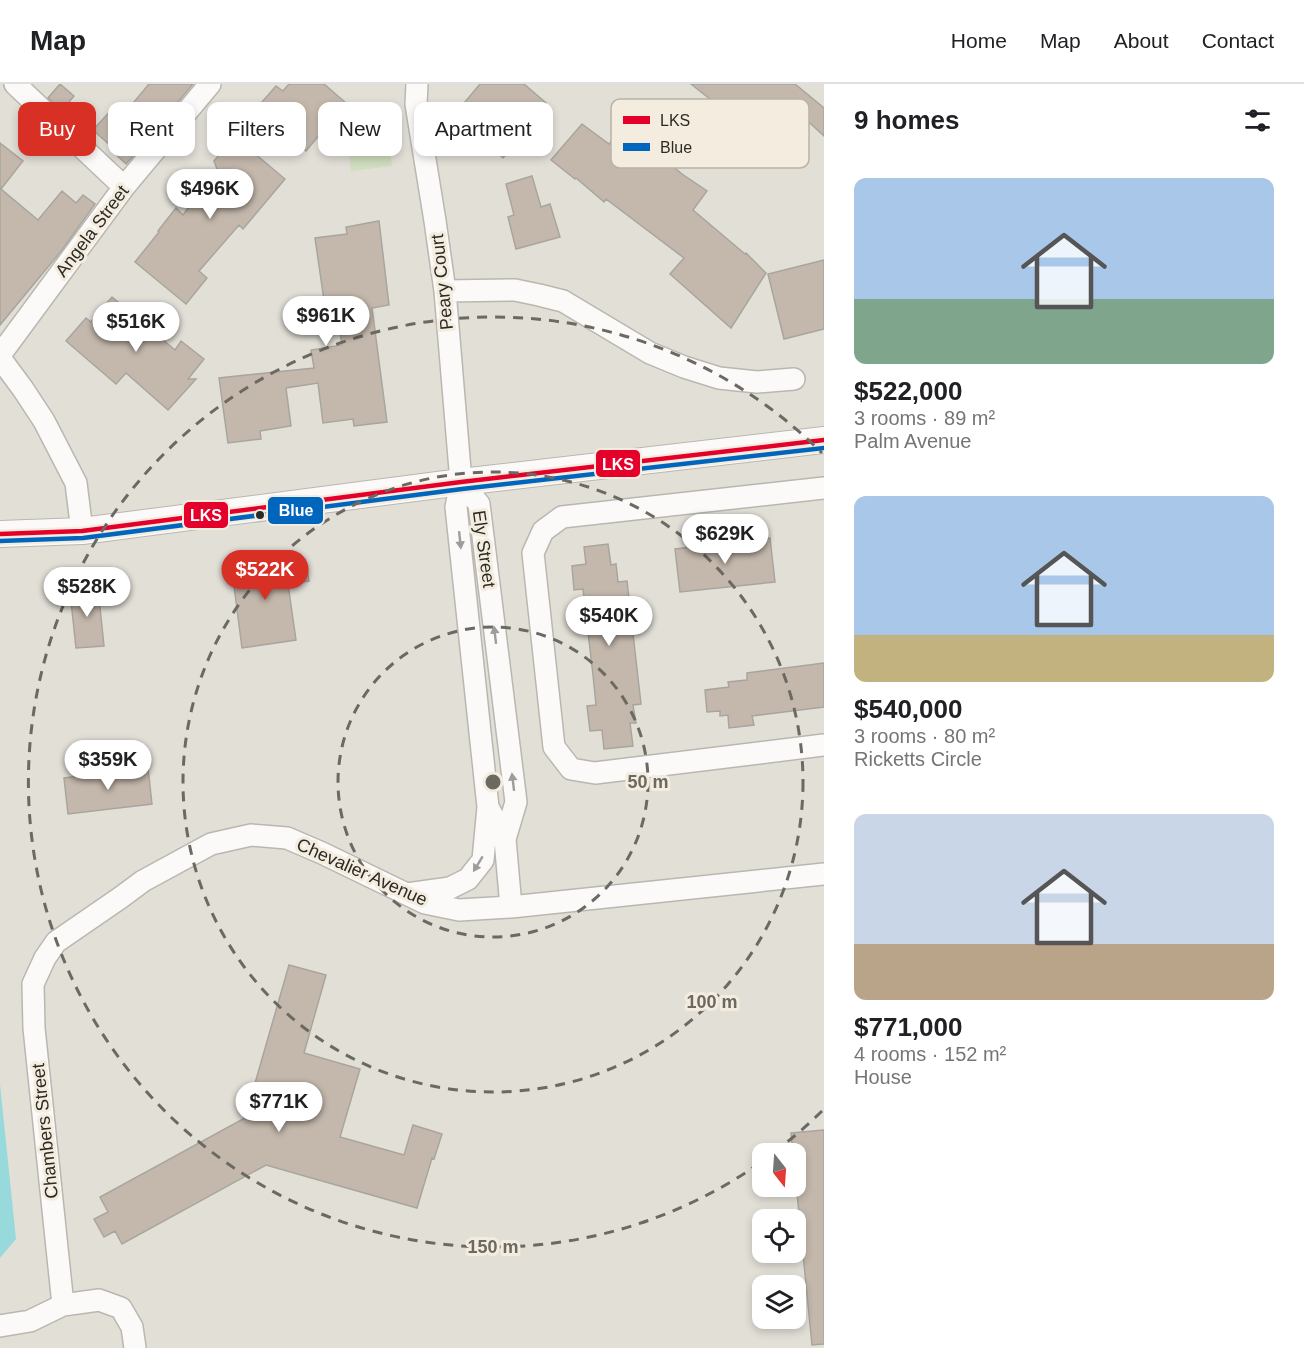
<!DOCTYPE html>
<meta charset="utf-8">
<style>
body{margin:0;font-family:Helvetica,sans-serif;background:#f6f6f6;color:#202124;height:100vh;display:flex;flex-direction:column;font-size:22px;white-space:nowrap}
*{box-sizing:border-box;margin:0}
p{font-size:20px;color:#757577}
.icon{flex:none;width:33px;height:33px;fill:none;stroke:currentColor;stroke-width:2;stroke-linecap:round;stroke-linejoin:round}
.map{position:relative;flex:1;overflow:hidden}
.panel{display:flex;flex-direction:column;background:#fff;width:480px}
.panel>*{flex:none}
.guide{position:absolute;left:18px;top:18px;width:570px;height:54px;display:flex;gap:12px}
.needle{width:39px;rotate:163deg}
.controls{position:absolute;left:752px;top:1059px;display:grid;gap:12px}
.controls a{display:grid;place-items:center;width:54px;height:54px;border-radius:12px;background:#fff;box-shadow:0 3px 9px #0003;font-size:30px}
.price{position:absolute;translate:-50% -51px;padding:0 14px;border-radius:21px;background:#fff;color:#222;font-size:20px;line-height:39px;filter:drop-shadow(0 2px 3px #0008)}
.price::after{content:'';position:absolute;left:50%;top:36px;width:18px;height:14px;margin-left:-9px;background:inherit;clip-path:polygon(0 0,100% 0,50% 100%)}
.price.on{background:#d93025;color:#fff}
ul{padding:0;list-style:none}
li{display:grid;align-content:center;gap:12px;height:318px;padding:0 30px}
li span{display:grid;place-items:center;height:186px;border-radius:12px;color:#555}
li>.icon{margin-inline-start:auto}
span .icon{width:108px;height:108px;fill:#fffc;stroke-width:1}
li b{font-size:26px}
h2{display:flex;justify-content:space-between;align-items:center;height:72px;padding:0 30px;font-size:26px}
.chip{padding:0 21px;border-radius:12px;background:#fff;box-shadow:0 3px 9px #0003;font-size:21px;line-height:54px}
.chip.on{background:#d93025;color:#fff}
header{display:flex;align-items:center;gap:36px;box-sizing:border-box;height:84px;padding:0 30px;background:#fff;border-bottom:2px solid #e0e0e0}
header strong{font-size:28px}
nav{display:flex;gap:33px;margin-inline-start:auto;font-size:21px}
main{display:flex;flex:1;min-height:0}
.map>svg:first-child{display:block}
.green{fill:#d0ddbe}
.water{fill:#98dadb}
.building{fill:#c4b8ac;stroke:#a8a59f;stroke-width:1.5}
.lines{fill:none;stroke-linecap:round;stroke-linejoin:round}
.minor-casing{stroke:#b9b7b0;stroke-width:24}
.major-casing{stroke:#b9b7b0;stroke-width:28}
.minor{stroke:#fbfaf9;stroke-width:21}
.major{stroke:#fbfaf9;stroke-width:26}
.bus-1-casing{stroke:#f4eddf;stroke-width:9}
.bus-2-casing{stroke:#f4eddf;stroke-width:9}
.bus-1{stroke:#e4002b;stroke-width:4.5}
.bus-2{stroke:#0065bd;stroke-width:4.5}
.oneway{fill:#9e9c9a}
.ring{fill:none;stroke:#6c6963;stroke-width:3;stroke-dasharray:10 8}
.bus-dot{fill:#2c2a25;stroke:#f4eddf;stroke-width:2}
.labels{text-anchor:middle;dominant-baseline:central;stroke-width:6;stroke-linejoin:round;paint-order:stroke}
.street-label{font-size:18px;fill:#2c2a25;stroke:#f4eddf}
.key{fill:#f4eddf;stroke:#b8b2a7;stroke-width:1.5}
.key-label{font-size:16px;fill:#2c2a25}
.centre{fill:#6c6963;stroke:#f4eddf;stroke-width:3}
.ring-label{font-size:18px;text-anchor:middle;font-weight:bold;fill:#6c6963;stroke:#f4eddf;stroke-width:6;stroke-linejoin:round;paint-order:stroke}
.line-badge{stroke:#f4eddf;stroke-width:2}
.badge-label{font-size:16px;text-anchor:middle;font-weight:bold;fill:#fff}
</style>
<header>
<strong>Map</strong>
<nav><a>Home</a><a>Map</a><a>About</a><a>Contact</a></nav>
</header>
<main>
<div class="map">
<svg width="824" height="1264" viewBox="0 0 824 1264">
<rect width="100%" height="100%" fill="#e2dfd7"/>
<path class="green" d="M 388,47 L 392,82 L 351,87 L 347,53 Z"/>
<path class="water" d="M 0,1000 L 16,1155 L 0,1174 Z"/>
<path class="building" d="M 60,0 L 74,12 L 62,26 L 48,14 Z
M 149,0 L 193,0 L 164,35 L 138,62 L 140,64 L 126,80 L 110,65 L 112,63 L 93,46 L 115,22 L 124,30 Z
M 289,0 L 324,0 L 346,19 L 306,67 L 255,26 L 276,2 L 283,7 Z
M 480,0 L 524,0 L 546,19 L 528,45 L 503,74 L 455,30 Z
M 691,0 L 795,0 L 824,24 L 824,52 L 788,19 L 759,54 Z
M 582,40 L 609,60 L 620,47 L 656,81 L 662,73 L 682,90 L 707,107 L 693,126 L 745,170 L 746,169 L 766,189 L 731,244 L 670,190 L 684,174 L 606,115 L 604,118 L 576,94 L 575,95 L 551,76 Z
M 235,53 L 285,95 L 243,145 L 239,141 L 199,187 L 207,194 L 186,220 L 135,178 L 159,148 L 158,147 L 176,124 L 183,131 L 217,85 L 214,77 Z
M 0,59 L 23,77 L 1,105 L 38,136 L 62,107 L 76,119 L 83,111 L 95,120 L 62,166 L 0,241 Z
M 532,92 L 541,123 L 550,120 L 560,153 L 516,165 L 508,133 L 514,131 L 506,100 Z
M 379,137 L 389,221 L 372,224 L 387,338 L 354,342 L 353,335 L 323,339 L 318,299 L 286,304 L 291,342 L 260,347 L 261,355 L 228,359 L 219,294 L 314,284 L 311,266 L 342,261 L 336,221 L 325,223 L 315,154 L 347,150 L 346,143 Z
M 824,176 L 824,245 L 784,255 L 768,190 Z
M 112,213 L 175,266 L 181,257 L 204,275 L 188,295 L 196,295 L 168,326 L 126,289 L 116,300 L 66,257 L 86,234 L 91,238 Z
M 770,454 L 775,498 L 680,508 L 675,465 Z
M 608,460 L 611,481 L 616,480 L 618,498 L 627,497 L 641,620 L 633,621 L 636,639 L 630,639 L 633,662 L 604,665 L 602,646 L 590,647 L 587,622 L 596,621 L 593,591 L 583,505 L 574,506 L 572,482 L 586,480 L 584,463 Z
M 265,474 L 267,484 L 306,479 L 309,497 L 288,500 L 296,556 L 242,564 L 231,479 Z
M 98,504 L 104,562 L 76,564 L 70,508 Z
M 824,579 L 824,623 L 752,632 L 754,641 L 729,644 L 728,631 L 720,632 L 720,627 L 707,628 L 705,606 L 729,603 L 728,598 L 747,596 L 747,589 Z
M 148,684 L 152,720 L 68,730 L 64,694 Z
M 289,881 L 326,891 L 304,969 L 360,985 L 340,1053 L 404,1071 L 413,1041 L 442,1050 L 434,1075 L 432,1074 L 417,1124 L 266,1081 L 122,1160 L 115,1147 L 104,1153 L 94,1135 L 108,1128 L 100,1113 L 245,1034 Z
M 824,1046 L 824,1260 L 812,1261 L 795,1089 L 795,1070 L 793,1070 L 791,1049 Z"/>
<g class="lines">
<g class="minor-casing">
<path id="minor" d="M 15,0 L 124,103
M 417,0 L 416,20 L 435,137 L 445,207 L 461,398 L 456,423 L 488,723 L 505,755
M 445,207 L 515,206 L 539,211 L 563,217 L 650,269 L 684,283 L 719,294 L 757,298 L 794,295
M 0,271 L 124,103 L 210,0
M 0,274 L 23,305 L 44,337 L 76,399 L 82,447
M 461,398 L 479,420 L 516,718 L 505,755 L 511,823
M 824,404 L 562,433 L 543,447 L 533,469 L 554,663 L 571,685 L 595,689 L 824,661
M 407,810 L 450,804 L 468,795 L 483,776 L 488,723
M 63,1221 L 34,944 L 33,900 L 45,874 L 56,858 L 120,814 L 143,797 L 211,760 L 251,751 L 287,754 L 322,769 L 425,819 L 459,826 L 511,823 L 824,790
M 0,1242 L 30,1237 L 63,1221 L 99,1216 L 121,1224 L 132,1243 L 135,1264"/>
</g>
<g class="major-casing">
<path id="major" d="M 0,450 L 82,447 L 461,398 L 824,356"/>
</g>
<use href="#minor" class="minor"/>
<use href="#major" class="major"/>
<g class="bus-1-casing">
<path id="bus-1" d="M 0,450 L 82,447 L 461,398 L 824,356"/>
</g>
<g class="bus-2-casing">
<path id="bus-2" d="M 0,457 L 83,454 L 462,405 L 824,364"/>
</g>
<use href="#bus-1" class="bus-1"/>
<use href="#bus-2" class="bus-2"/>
</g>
<defs><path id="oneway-solid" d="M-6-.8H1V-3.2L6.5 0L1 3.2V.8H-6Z" transform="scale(1.5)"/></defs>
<g class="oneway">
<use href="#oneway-solid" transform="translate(460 456) rotate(84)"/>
<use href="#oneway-solid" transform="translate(495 551) rotate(-97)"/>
<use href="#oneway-solid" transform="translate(513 698) rotate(-97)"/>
<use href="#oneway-solid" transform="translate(478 780) rotate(121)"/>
</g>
<g class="ring">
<circle cx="493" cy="698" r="155"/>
<circle cx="493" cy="698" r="310"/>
<path d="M822 1027A465 465 0 0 1 773 1069M760 1079A465 465 0 1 1 822 369"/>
</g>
<circle class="bus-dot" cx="260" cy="431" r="5"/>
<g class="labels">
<g class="street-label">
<text transform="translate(92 147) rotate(-53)">Angela Street</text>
<text transform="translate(442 198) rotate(-96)">Peary Court</text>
<text transform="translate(484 465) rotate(82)">Ely Street</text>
<text transform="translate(362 788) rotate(24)">Chevalier Avenue</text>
<text transform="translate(45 1047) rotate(-96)">Chambers Street</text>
</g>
</g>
<rect x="611" y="15" width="198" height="69" rx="9" class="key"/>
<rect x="623" y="32" width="27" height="8" fill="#e4002b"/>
<rect x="623" y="59" width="27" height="8" fill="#0065bd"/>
<g class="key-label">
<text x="660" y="42">LKS</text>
<text x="660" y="69">Blue</text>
</g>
<circle cx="493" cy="698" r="9" class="centre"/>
<g class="ring-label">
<text x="648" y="704">50 m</text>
<text x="712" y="924">100 m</text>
<text x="493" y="1169">150 m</text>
</g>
<g class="line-badge">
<rect x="595" y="365" width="46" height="29" rx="6" fill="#e4002b"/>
<rect x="267" y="412" width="57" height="29" rx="6" fill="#0065bd"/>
<rect x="183" y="417" width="46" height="28" rx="6" fill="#e4002b"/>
</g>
<g class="badge-label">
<text x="618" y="386">LKS</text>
<text x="296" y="432">Blue</text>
<text x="206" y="437">LKS</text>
</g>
</svg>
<div class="controls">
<a><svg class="needle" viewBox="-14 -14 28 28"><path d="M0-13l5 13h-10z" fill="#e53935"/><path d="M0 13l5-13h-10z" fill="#757577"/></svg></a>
<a><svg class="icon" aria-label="locate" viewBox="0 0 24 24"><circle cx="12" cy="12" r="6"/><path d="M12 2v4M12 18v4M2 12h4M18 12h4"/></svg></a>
<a><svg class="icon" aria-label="layers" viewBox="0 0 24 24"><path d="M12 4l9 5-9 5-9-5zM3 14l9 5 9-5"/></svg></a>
</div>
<b class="price" style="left:210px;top:136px">$496K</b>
<b class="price" style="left:326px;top:263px">$961K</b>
<b class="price" style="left:136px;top:269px">$516K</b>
<b class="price" style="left:725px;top:481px">$629K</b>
<b class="price on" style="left:265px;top:517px">$522K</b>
<b class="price" style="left:87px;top:534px">$528K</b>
<b class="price" style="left:609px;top:563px">$540K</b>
<b class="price" style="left:108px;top:707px">$359K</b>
<b class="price" style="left:279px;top:1049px">$771K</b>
<div class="guide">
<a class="chip on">Buy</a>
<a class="chip">Rent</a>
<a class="chip">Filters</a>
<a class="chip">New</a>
<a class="chip">Apartment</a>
</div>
</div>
<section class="panel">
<h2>9 homes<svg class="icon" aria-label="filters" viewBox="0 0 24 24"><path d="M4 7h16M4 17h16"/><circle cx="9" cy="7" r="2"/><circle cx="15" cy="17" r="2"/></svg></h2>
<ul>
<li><span style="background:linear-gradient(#a9c7e8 65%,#7fa58c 0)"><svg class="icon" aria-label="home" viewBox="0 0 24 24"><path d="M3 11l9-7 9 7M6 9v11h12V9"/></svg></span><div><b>$522,000</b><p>3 rooms · 89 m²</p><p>Palm Avenue</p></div></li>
<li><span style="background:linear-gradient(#a9c7e8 75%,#c2b280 0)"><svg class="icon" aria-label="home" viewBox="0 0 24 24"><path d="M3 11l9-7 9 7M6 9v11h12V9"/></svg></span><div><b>$540,000</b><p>3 rooms · 80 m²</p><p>Ricketts Circle</p></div></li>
<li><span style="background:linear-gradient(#c9d6e8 70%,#b9a48a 0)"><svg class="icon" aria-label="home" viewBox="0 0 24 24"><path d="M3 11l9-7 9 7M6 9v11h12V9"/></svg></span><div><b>$771,000</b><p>4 rooms · 152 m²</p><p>House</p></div></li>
</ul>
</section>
</main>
